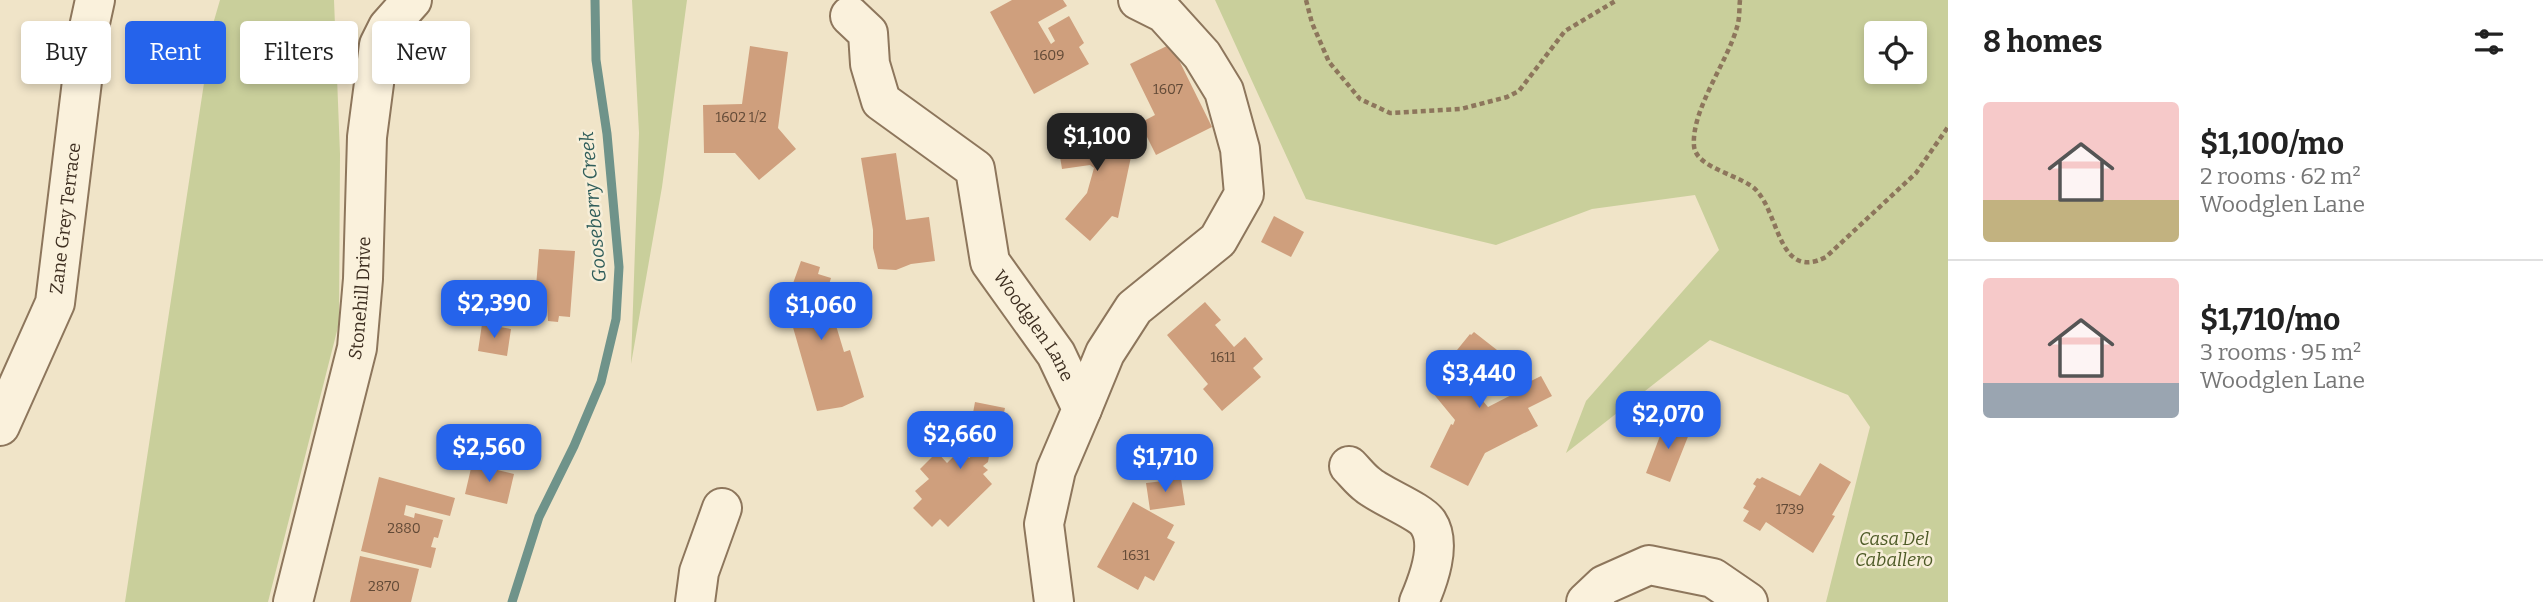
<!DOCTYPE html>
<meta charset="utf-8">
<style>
body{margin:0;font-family:Bitter,serif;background:#f6f6f6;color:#222;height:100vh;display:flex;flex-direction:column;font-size:26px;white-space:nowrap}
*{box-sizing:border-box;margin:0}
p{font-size:23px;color:#767676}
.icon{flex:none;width:38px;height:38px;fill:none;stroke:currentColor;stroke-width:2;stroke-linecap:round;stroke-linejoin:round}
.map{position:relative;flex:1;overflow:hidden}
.drawer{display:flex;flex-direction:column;background:#fff;width:595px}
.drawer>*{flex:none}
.hud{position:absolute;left:21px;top:21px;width:665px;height:63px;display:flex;gap:14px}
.fabs{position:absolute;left:1864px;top:21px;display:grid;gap:14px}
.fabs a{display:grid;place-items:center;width:63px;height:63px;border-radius:7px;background:#fff;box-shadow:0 4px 10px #0003;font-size:35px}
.price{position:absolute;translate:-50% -60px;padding:0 16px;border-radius:14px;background:#2563eb;color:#fff;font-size:23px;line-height:46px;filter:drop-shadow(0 2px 4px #0008)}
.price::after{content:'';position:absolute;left:50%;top:42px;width:21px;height:16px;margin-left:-10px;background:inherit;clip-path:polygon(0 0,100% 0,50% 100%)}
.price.active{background:#222;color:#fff}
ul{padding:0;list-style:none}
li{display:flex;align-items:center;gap:21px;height:175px;padding:0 35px}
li+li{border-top:2px solid #e0e0e0}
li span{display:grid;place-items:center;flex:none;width:196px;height:140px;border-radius:7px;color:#555}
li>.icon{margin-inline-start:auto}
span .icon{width:84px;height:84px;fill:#fffc;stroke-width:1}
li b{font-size:30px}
h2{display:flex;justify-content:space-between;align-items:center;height:84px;padding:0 35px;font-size:30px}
.chip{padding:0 24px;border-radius:7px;background:#fff;box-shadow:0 4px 10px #0003;font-size:24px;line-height:63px}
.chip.active{background:#2563eb;color:#fff}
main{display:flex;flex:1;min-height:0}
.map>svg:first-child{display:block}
.green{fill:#c9cf9b;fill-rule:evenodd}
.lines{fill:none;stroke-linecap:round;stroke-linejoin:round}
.stream{stroke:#6f938a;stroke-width:9}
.building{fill:#cf9f7d}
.minor-casing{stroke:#8d765c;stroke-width:42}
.path{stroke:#8d765c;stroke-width:4.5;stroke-dasharray:5 3.5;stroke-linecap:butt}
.minor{stroke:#faf1dc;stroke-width:38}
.labels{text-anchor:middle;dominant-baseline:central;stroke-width:5;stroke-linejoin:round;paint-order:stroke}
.number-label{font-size:14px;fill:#624a37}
.street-label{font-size:18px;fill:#3d2e20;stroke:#f7eed8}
.park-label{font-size:18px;font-style:italic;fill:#4d5a26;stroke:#f7eed8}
.water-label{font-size:19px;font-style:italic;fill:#2f5d5a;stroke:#f7eed8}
</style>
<main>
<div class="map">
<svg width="1948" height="602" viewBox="0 0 1948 602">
<rect width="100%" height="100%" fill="#f0e4c8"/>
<path class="green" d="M 220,0 L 334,0 L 340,154 L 339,323 L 268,602 L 125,602 L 213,24 Z
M 632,0 L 687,0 L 662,187 L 631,364 L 639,133 Z
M 1215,0 L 1948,0 L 1948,602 L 1826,602 L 1870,427 L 1848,395 L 1710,340 L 1566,453 L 1586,401 L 1719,250 L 1695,195 L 1592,209 L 1496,245 L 1306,199 ZM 1876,33 L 1914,33 L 1914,72 L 1876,72 Z"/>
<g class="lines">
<path class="stream" d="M 512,602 L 539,517 L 574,446 L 601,382 L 616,319 L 619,267 L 607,134 L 596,60 L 595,0"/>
</g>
<path class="building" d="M 1012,0 L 1063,0 L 1067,6 L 1038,22 L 1051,44 L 1055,41 L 1048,28 L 1069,16 L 1084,43 L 1079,47 L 1089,64 L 1034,94 L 990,12 Z
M 1171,44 L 1212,127 L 1156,155 L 1140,123 L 1155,115 L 1130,64 Z
M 750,46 L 788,52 L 778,128 L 796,149 L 759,180 L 735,153 L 704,153 L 703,105 L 742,104 Z
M 1107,123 L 1109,132 L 1135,138 L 1118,218 L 1112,216 L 1090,241 L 1065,219 L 1087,193 L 1094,168 L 1090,165 L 1062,169 L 1056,132 Z
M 896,153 L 906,220 L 929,217 L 935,261 L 911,264 L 896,270 L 878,269 L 873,248 L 873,230 L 861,158 Z
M 1274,216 L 1304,232 L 1291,257 L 1261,242 Z
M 539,249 L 575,251 L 570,317 L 559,316 L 558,322 L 548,321 L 547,304 L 544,303 L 545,288 L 536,287 Z
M 801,261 L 820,267 L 818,274 L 831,278 L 824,300 L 828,299 L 844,352 L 850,350 L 864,397 L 842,407 L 817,411 L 786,303 Z
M 509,291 L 543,293 L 541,322 L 507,320 Z
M 1205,302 L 1221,320 L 1215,325 L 1234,347 L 1245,337 L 1263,359 L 1253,368 L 1261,377 L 1222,411 L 1203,389 L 1208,384 L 1167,335 Z
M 482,324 L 511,329 L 507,356 L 478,351 Z
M 1474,332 L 1497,350 L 1495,352 L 1504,359 L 1477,394 L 1488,407 L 1529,386 L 1527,383 L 1541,376 L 1552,396 L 1528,408 L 1538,426 L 1485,453 L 1468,486 L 1430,467 L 1451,424 L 1453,425 L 1455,420 L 1432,392 L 1442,379 L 1439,377 L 1455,356 L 1453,355 L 1470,334 L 1471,335 Z
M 975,402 L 1005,408 L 997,446 L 991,444 L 988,462 L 983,466 L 988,470 L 983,474 L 992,484 L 948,527 L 940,519 L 932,527 L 913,508 L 922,499 L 915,491 L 929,479 L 920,469 L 937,452 L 947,463 L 960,450 L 969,458 L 976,452 L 977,442 L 968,440 Z
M 1666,420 L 1691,429 L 1670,482 L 1646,473 Z
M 1820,463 L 1851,482 L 1832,515 L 1835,516 L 1813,553 L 1766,522 L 1760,531 L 1743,521 L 1749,511 L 1743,508 L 1756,486 L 1753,484 L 1757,478 L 1760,479 L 1762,477 L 1800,496 Z
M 472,464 L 514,474 L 507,504 L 465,494 Z
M 379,477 L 455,498 L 450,516 L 406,505 L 404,515 L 414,518 L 415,513 L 443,520 L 438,538 L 434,537 L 431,547 L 436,548 L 431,568 L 361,551 Z
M 1181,479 L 1185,505 L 1150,510 L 1146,483 Z
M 1133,502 L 1174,525 L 1167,538 L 1175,542 L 1154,581 L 1145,576 L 1138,590 L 1097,567 Z
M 360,556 L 419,569 L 411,602 L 350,602 Z"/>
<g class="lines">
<g class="minor-casing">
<g id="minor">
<path id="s1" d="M 850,16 L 868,33 L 870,64 L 881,101 L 975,169 L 990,262 L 1056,354 L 1082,409 L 1056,470 L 1044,524 L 1054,602"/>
<path d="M 1082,409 L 1105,353 L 1134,308 L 1218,240 L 1244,194 L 1240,149 L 1224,91 L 1202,55 L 1164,13 L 1138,0"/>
<path id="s2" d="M 0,426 L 55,303 L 88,32 L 95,0"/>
<path d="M 1349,466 C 1355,472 1361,480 1368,485 C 1381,496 1420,511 1428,523 C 1442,544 1428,581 1419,602"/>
<path id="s3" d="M 293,602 L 357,348 L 363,279 L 367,137 L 379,45 L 388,27 L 412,0"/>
<path d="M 695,602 L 699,572 L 722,508"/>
<path d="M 1586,602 L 1604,585 L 1649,565 L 1713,578 L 1748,602"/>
</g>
</g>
<path class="path" d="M 1306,0 L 1312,23 L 1329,62 L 1360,99 L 1390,113 L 1461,109 L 1507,97 L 1519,91 L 1565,31 L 1617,0
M 1740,0 C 1739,8 1740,18 1737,27 C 1728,61 1691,110 1694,146 C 1696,169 1743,175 1757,191 C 1780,217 1779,281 1826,257 L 1916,173 L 1948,127"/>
<use href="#minor" class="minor"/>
</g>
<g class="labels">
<g class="number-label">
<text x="1049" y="55">1609</text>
<text x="1168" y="89">1607</text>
<text x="741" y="117">1602 1/2</text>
<text x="1223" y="357">1611</text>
<text x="1790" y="509">1739</text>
<text x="404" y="528">2880</text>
<text x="1136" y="555">1631</text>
<text x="384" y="586">2870</text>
</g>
<g class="street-label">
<text stroke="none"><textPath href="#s2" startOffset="220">Zane Grey Terrace</textPath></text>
<text stroke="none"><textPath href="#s3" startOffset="312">Stonehill Drive</textPath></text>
<text stroke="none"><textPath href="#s1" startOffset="382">Woodglen Lane</textPath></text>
</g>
<g class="park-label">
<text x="1894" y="539">Casa Del<tspan x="1894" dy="21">Caballero</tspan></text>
</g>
<g class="water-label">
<text transform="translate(593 207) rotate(-95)">Gooseberry Creek</text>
</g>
</g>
</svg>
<div class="fabs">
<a><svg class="icon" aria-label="locate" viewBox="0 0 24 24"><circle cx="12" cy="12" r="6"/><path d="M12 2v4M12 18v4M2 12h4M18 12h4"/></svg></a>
</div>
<b class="price active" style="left:1097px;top:173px">$1,100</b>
<b class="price" style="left:494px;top:340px">$2,390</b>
<b class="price" style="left:821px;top:342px">$1,060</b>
<b class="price" style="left:1479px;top:410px">$3,440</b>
<b class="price" style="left:1668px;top:451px">$2,070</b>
<b class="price" style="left:960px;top:471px">$2,660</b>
<b class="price" style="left:489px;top:484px">$2,560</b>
<b class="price" style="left:1165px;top:494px">$1,710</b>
<div class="hud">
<a class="chip">Buy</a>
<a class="chip active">Rent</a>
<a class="chip">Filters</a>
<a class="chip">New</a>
</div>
</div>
<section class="drawer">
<h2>8 homes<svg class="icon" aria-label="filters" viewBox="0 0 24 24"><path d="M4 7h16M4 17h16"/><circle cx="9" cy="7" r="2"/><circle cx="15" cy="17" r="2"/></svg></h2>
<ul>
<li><span style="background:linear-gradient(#f6c9c9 70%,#c2b280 0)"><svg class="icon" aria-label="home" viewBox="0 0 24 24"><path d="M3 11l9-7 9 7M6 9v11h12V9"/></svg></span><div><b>$1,100/mo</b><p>2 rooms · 62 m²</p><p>Woodglen Lane</p></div></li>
<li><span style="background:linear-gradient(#f6c9c9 75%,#9aa5b1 0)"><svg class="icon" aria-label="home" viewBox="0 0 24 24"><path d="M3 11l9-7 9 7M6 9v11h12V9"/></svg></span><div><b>$1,710/mo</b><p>3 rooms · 95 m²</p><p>Woodglen Lane</p></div></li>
</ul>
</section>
</main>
